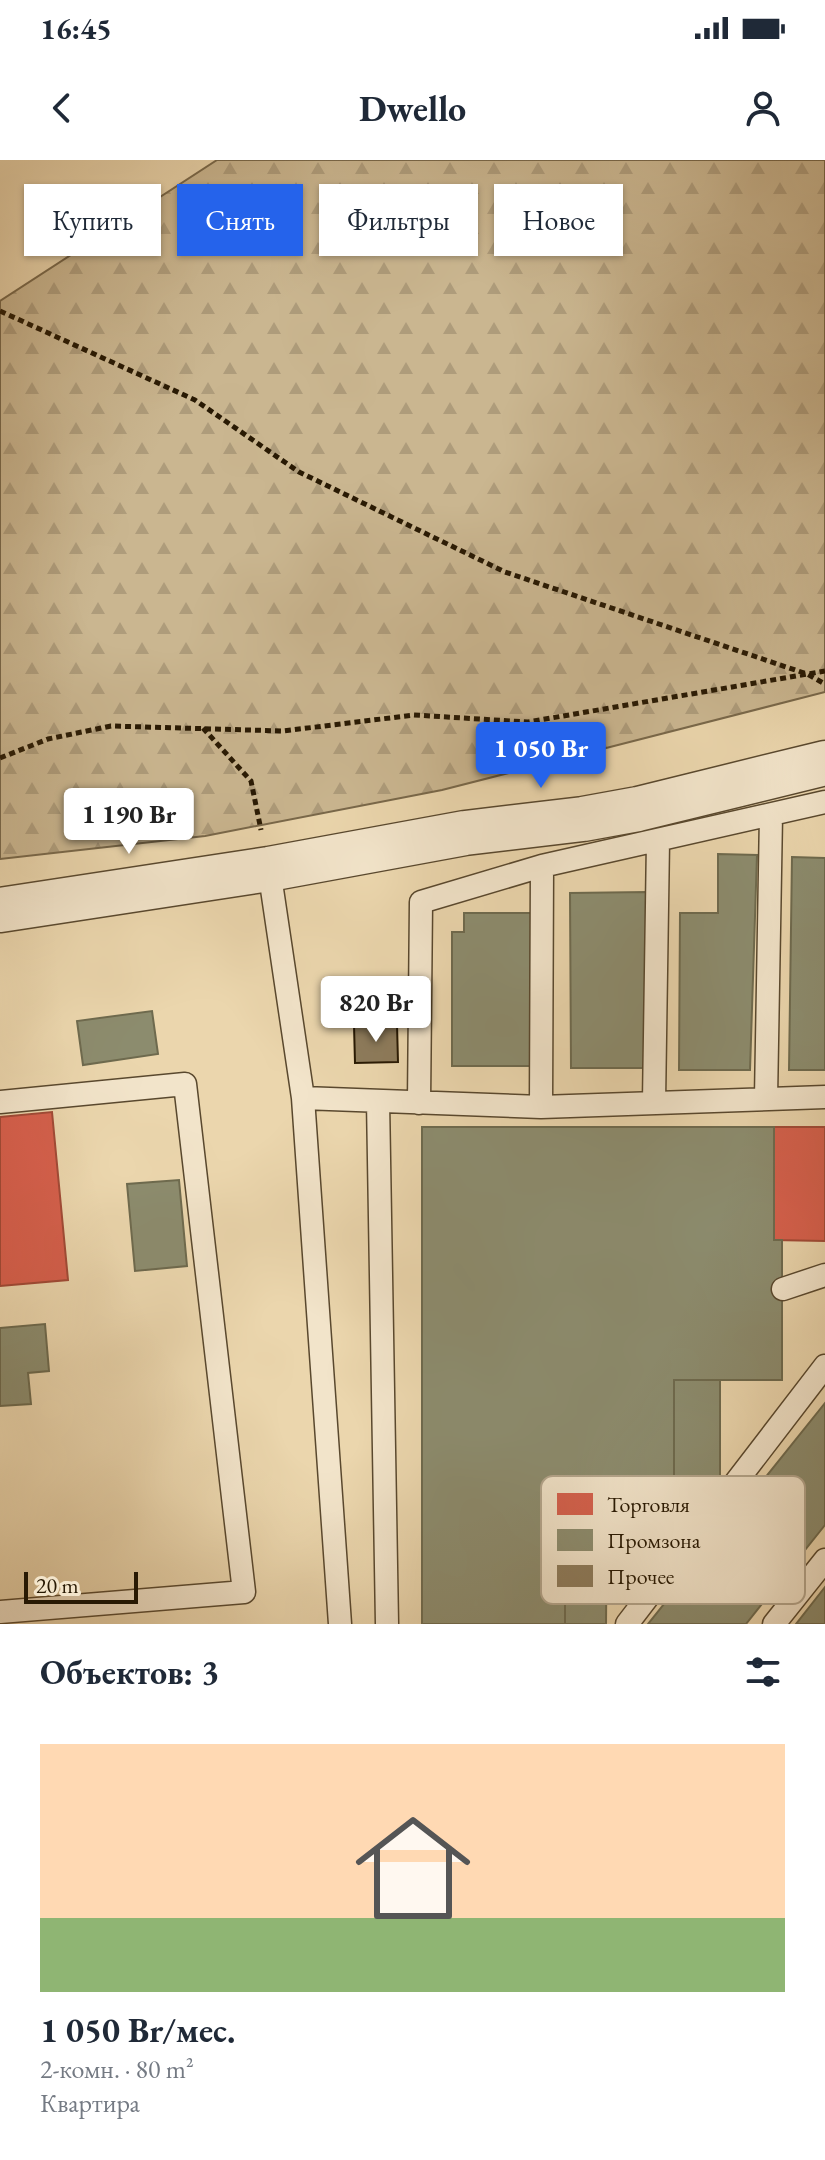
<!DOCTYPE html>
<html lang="ru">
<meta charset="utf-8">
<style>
body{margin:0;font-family:"EB Garamond",serif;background:#f2f2f3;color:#1f2937;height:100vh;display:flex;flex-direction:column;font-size:30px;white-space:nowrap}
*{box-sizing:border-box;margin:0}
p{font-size:26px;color:#747a83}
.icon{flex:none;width:44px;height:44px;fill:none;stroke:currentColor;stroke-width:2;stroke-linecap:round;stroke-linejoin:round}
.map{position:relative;height:1464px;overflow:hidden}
.panel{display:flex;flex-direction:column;background:#fff;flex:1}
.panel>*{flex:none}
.banner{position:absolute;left:24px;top:24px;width:778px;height:72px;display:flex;gap:16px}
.scale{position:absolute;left:24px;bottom:20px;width:114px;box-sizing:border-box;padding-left:8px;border:4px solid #281903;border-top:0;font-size:22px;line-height:28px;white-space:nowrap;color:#281903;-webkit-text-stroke:6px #f2e4ca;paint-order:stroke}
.price{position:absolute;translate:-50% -68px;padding:0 18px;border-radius:8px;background:#fff;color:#222;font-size:26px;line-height:52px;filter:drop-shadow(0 2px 4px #0008)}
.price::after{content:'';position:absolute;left:50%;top:48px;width:24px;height:18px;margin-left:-12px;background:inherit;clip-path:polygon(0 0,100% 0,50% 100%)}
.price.current{background:#2563eb;color:#fff}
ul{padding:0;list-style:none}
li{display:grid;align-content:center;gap:16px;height:424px;padding:0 40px}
li span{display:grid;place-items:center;height:248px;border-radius:0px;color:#555}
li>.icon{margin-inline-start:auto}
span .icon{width:144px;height:144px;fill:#fffc;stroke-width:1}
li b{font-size:34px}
h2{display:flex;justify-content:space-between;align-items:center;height:96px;padding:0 40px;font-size:34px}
.pill{padding:0 28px;border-radius:0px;background:#fff;box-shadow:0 2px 6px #0004;font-size:28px;line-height:72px}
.pill.current{background:#2563eb;color:#fff}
.status{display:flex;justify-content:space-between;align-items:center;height:56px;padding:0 40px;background:#fff;direction:ltr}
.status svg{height:22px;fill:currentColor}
header{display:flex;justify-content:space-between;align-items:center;height:104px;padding:0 40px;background:#fff;font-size:36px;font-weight:700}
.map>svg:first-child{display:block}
.forest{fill:url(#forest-firs);stroke:#79684a;stroke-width:2}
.shops{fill:#d6604d;stroke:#a24b37;stroke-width:2}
.industry{fill:#8c8c6e;stroke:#6e6a4e;stroke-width:2}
.building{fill:#8d7b5b;stroke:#281903;stroke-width:2}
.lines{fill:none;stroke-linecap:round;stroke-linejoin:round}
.service-casing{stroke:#59482e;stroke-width:25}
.minor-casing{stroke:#59482e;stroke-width:47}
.path{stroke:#281903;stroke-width:5;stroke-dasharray:6 4;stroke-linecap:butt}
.service{stroke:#f2e4ca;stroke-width:22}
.minor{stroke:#f2e4ca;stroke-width:44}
.key{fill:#f2e4ca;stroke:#b5a78e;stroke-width:2}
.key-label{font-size:22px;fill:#281903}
</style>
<div class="status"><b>16:45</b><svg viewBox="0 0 49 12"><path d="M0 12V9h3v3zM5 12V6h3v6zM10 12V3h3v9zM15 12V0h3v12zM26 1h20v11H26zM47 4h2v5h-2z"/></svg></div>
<header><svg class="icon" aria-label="back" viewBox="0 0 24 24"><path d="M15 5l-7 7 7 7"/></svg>Dwello<svg class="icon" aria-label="person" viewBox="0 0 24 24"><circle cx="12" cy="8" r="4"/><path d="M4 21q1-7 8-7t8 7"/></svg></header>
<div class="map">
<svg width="825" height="1464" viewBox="0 0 825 1464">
<defs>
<pattern id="forest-firs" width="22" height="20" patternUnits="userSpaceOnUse" patternTransform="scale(2)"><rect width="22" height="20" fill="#cab690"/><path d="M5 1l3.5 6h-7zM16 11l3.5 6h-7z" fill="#ae9c7b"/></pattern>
</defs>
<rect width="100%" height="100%" fill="#ebd6ad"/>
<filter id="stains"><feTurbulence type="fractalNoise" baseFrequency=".0025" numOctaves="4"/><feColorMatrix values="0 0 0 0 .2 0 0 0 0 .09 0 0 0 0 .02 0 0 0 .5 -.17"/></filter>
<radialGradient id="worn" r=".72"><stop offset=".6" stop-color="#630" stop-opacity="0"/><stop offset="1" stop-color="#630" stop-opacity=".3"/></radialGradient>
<path class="forest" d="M 217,0 L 825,0 L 825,532 L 442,630 L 205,676 L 0,699 L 0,141 Z"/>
<path class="shops" d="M 52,952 L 68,1120 L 0,1126 L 0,957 Z
M 774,967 L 825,967 L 825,1081 L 774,1080 Z"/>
<path class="industry" d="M 718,694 L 757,695 L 750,910 L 679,910 L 680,753 L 718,753 Z
M 792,697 L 825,698 L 825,910 L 789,910 Z
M 646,732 L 646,908 L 571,908 L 570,733 Z
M 464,753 L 531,753 L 531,906 L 452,906 L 452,772 L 464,772 Z
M 152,851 L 158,894 L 83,905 L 77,861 Z
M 422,967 L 774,967 L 774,1080 L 782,1080 L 782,1220 L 674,1220 L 674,1354 L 565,1354 L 565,1464 L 422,1464 Z
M 179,1020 L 187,1106 L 135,1111 L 127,1024 Z
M 45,1164 L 49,1211 L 28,1213 L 31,1244 L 0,1246 L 0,1168 Z
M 674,1220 L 720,1220 L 720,1328 L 674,1328 Z
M 825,1243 L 825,1365 L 746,1464 L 648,1464 Z
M 565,1354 L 607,1354 L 606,1464 L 565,1464 Z
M 825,1427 L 825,1464 L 796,1464 Z"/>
<path class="building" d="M 397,864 L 398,902 L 355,903 L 354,865 Z"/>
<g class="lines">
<g class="service-casing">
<path id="service" d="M 269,709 L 303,938 L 340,1464
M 303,938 L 541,947 L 825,937
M 766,938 L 771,655
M 378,941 L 387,1464
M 0,942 L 185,924 L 244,1432 L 0,1452
M 654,942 L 658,681
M 419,943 L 421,742 L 542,706 L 825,642
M 541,947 L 542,706
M 783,1129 L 825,1115
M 627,1464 L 825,1206
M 774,1464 L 825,1400"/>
</g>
<g class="minor-casing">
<path id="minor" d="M 0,750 L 269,709 L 465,673 L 583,659 L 638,649 L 825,603"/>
</g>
<path class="path" d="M 0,151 L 195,240 L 299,312 L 505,412 L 807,514 L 825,524
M 203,568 L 251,621 L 261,670
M 0,598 L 48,579 L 111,566 L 283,571 L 414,555 L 528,562 L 825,511"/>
<use href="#service" class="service"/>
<use href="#minor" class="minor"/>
</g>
<rect x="541" y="1316" width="264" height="128" rx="12" class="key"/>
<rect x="557" y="1333" width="36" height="22" fill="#d6604d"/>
<rect x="557" y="1369" width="36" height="22" fill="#8c8c6e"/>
<rect x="557" y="1405" width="36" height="22" fill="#8d7b5b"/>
<g class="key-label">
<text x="607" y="1352">Торговля</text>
<text x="607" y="1388">Промзона</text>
<text x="607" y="1424">Прочее</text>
</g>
<rect width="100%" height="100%" filter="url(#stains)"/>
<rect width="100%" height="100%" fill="url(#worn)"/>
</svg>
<div class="scale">20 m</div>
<b class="price current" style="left:541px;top:630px">1 050 Br</b>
<b class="price" style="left:129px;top:696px">1 190 Br</b>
<b class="price" style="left:376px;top:884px">820 Br</b>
<div class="banner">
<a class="pill">Купить</a>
<a class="pill current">Снять</a>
<a class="pill">Фильтры</a>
<a class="pill">Новое</a>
</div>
</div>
<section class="panel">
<h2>Объектов: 3<svg class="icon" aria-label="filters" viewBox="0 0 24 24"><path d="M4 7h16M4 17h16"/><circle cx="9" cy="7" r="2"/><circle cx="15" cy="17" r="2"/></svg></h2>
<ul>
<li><span style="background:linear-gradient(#ffd9b3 70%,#8fb573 0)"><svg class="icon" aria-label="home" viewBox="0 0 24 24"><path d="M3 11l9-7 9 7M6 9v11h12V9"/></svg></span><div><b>1 050 Br/мес.</b><p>2-комн. · 80 m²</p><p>Квартира</p></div></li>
</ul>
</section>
